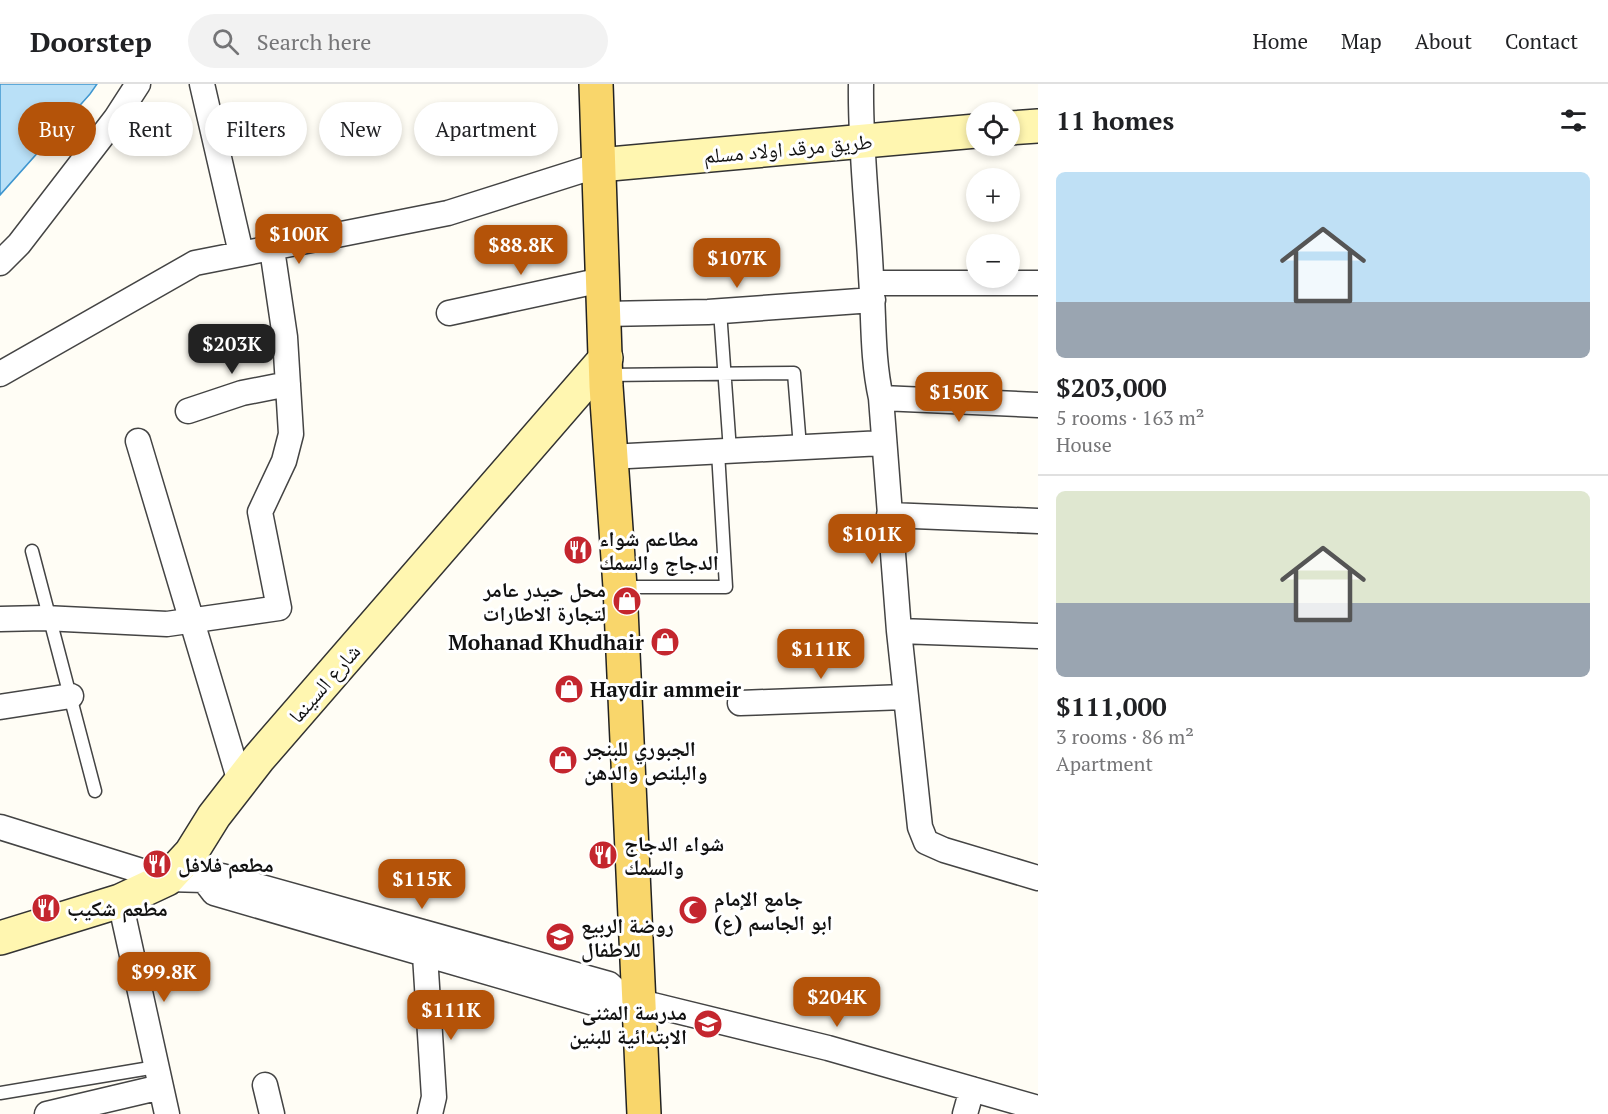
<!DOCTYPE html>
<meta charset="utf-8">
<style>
body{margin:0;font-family:"PT Serif","Noto Naskh Arabic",serif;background:#f2f2f2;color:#202124;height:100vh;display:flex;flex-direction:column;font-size:22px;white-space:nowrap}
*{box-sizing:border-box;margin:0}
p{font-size:20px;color:#757577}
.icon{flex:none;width:33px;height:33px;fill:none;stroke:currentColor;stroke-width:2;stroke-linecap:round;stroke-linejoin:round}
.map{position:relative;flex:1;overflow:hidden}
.sheet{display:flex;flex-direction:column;background:#fff;width:570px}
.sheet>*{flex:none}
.banner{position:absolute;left:18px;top:18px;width:570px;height:54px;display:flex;gap:12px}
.buttons{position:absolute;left:966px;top:18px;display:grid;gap:12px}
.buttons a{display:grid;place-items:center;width:54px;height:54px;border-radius:50%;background:#fff;box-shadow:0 3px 9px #0003;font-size:30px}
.price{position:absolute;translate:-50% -51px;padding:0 14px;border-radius:12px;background:#b45309;color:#fff;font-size:20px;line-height:39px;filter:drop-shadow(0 2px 3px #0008)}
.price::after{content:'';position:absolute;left:50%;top:36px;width:18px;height:14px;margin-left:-9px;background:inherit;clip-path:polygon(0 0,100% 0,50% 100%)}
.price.active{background:#222;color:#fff}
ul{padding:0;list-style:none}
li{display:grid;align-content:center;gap:12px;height:318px;padding:0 18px}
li+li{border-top:2px solid #e0e0e0}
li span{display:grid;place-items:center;height:186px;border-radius:9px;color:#555}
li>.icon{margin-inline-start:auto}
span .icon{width:108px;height:108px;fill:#fffc;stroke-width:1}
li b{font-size:26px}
h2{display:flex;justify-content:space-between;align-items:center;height:72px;padding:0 18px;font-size:26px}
.chip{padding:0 21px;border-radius:27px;background:#fff;box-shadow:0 3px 9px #0003;font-size:21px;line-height:54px}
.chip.active{background:#b45309;color:#fff}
header{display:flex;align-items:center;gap:36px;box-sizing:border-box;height:84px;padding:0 30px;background:#fff;border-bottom:2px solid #e0e0e0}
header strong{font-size:28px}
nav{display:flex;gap:33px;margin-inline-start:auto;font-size:21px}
.search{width:420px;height:54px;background:#f2f2f2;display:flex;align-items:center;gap:15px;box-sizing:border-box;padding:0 21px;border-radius:33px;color:#757577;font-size:22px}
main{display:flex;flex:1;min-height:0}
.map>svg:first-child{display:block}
.water{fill:#b9e0f7;stroke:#3f96cf;stroke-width:1.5}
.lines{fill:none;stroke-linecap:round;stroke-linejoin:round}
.lane-casing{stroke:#444;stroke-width:15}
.street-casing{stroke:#444;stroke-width:27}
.secondary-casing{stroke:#333;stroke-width:36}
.primary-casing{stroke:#222;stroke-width:36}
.lane{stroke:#fff;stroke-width:12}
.street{stroke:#fff;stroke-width:24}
.secondary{stroke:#fff6b0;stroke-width:33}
.primary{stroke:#f9d66b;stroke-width:33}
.labels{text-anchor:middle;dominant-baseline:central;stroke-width:6;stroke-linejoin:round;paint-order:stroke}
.street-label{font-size:21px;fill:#111;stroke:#fff}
.poi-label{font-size:21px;font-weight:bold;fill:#111;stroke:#fff;text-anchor:start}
</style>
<header>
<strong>Doorstep</strong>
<div class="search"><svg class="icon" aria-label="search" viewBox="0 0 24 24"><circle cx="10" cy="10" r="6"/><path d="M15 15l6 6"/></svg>Search here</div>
<nav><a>Home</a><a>Map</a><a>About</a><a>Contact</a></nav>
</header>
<main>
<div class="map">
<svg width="1038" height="1030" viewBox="0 0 1038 1030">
<rect width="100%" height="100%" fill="#fffdf5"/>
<path class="water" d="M 0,0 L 97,0 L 90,10 L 0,111 Z"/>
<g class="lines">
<g class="lane-casing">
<path id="lane" d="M 720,227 L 730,367
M 606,291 L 794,289 L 800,363
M 32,467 L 95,707
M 620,503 L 726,503 L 718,368
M 0,1009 L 156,983"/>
</g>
<g class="street-casing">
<path id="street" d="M 202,0 L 241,169
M 861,0 C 860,65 868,127 871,192 C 874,233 872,274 881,314 L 899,547 L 920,743 L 926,758 L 944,766 L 1038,794
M 0,179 L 19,160 L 116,34 L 138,0
M 872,199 L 1038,199
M 449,229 L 602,196
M 604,230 L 708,228 L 873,216
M 0,290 L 195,179 L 448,129 L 599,81
M 881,314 L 1038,321
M 188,327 L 242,309 L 288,300
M 138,357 L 240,698
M 609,373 L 883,359
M 889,431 L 1038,437
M 0,535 L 44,534 L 167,540 L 279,524 L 260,428 L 284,377 L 291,350 L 285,253 L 272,165
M 899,547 L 1038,552
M 740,619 L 905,613
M 0,623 L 71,612
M 0,743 L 167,795 L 204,796 L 222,792 L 609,900 L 624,914 L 828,964 L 1038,1024
M 204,796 L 214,809 L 604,922 L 612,922 L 624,914
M 120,817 L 167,1030
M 425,871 L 434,1013 L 430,1030
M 265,1001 L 272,1030
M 47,1030 L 161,1003
M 965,1030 L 972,1005"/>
</g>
<g class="secondary-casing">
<path id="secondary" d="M 1010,44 L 1038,42
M 599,81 L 976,47
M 0,854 L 120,817 L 167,795 L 191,769 L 214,732 L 259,674 L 606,274"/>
</g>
<g class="primary-casing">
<path id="primary" d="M 596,0 L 606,302 L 620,503 L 644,1030"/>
</g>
<use href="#lane" class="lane"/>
<use href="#street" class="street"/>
<use href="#secondary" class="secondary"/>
<use href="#primary" class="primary"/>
</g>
<defs>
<g id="restaurant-disc" transform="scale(1.5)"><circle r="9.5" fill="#c4262e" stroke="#fff"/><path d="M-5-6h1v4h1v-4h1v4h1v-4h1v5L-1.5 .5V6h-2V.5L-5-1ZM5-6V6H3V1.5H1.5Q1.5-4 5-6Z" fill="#fff"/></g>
<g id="shop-disc" transform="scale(1.5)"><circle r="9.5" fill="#c4262e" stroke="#fff"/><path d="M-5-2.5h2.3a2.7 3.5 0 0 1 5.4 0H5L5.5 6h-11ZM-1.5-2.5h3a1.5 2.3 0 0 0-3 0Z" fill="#fff"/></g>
<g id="mosque-disc" transform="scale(1.5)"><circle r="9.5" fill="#c4262e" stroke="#fff"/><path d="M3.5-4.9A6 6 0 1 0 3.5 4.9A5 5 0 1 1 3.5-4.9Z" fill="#fff"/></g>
<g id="school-disc" transform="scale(1.5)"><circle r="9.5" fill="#c4262e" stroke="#fff"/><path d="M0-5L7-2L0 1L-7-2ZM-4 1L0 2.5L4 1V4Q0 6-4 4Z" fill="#fff"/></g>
</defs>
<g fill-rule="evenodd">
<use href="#restaurant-disc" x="578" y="466"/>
<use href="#shop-disc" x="627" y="517"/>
<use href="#shop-disc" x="665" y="558"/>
<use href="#shop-disc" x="569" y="605"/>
<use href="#shop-disc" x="563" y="676"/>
<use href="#restaurant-disc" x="603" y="771"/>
<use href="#restaurant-disc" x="157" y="780"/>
<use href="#restaurant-disc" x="46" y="824"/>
<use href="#mosque-disc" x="693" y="826"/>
<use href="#school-disc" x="560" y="853"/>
<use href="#school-disc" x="708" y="940"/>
</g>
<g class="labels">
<g class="street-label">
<text transform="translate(788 64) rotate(-5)">طريق مرقد اولاد مسلم</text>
<text transform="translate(324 599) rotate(-49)">شارع السينما</text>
</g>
<g class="poi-label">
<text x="599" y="454">مطاعم شواء<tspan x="599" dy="24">الدجاج والسمك</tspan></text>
<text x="606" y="505" text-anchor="end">محل حيدر عامر<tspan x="606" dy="24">لتجارة الاطارات</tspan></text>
<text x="644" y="558" text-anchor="end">Mohanad Khudhair</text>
<text x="590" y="605">Haydir ammeir</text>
<text x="584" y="664">الجبوري للبنجر<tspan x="584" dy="24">والبلنص والدهن</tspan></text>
<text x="624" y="759">شواء الدجاج<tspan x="624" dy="24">والسمك</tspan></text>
<text x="178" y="780">مطعم فلافل</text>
<text x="714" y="814">جامع الإمام<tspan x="714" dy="24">ابو الجاسم (ع)</tspan></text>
<text x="67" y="824">مطعم شكيب</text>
<text x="581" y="841">روضة الربيع<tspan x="581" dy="24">للاطفال</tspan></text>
<text x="687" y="928" text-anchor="end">مدرسة المثنى<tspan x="687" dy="24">الابتدائية للبنين</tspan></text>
</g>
</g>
</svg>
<div class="buttons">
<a><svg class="icon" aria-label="locate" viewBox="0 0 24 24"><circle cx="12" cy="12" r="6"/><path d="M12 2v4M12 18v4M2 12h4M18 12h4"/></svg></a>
<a>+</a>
<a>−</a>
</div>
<b class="price" style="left:299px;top:181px">$100K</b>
<b class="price" style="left:521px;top:192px">$88.8K</b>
<b class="price" style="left:737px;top:205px">$107K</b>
<b class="price active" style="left:232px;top:291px">$203K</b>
<b class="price" style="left:959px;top:339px">$150K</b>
<b class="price" style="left:872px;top:481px">$101K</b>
<b class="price" style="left:821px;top:596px">$111K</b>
<b class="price" style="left:422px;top:826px">$115K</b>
<b class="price" style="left:164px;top:919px">$99.8K</b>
<b class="price" style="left:837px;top:944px">$204K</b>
<b class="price" style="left:451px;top:957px">$111K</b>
<div class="banner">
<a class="chip active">Buy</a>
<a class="chip">Rent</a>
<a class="chip">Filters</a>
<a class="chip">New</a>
<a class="chip">Apartment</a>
</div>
</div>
<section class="sheet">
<h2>11 homes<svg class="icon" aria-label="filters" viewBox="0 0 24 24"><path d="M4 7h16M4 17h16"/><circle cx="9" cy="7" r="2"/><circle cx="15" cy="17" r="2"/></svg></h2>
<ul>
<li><span style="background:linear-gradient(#bfe0f5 70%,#9aa5b1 0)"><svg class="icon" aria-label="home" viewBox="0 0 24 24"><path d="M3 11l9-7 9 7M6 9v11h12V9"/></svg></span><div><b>$203,000</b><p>5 rooms · 163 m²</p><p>House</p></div></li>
<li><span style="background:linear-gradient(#dfe7d0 60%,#9aa5b1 0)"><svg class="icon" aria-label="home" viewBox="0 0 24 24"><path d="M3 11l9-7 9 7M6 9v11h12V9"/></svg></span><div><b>$111,000</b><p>3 rooms · 86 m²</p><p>Apartment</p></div></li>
</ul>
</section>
</main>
